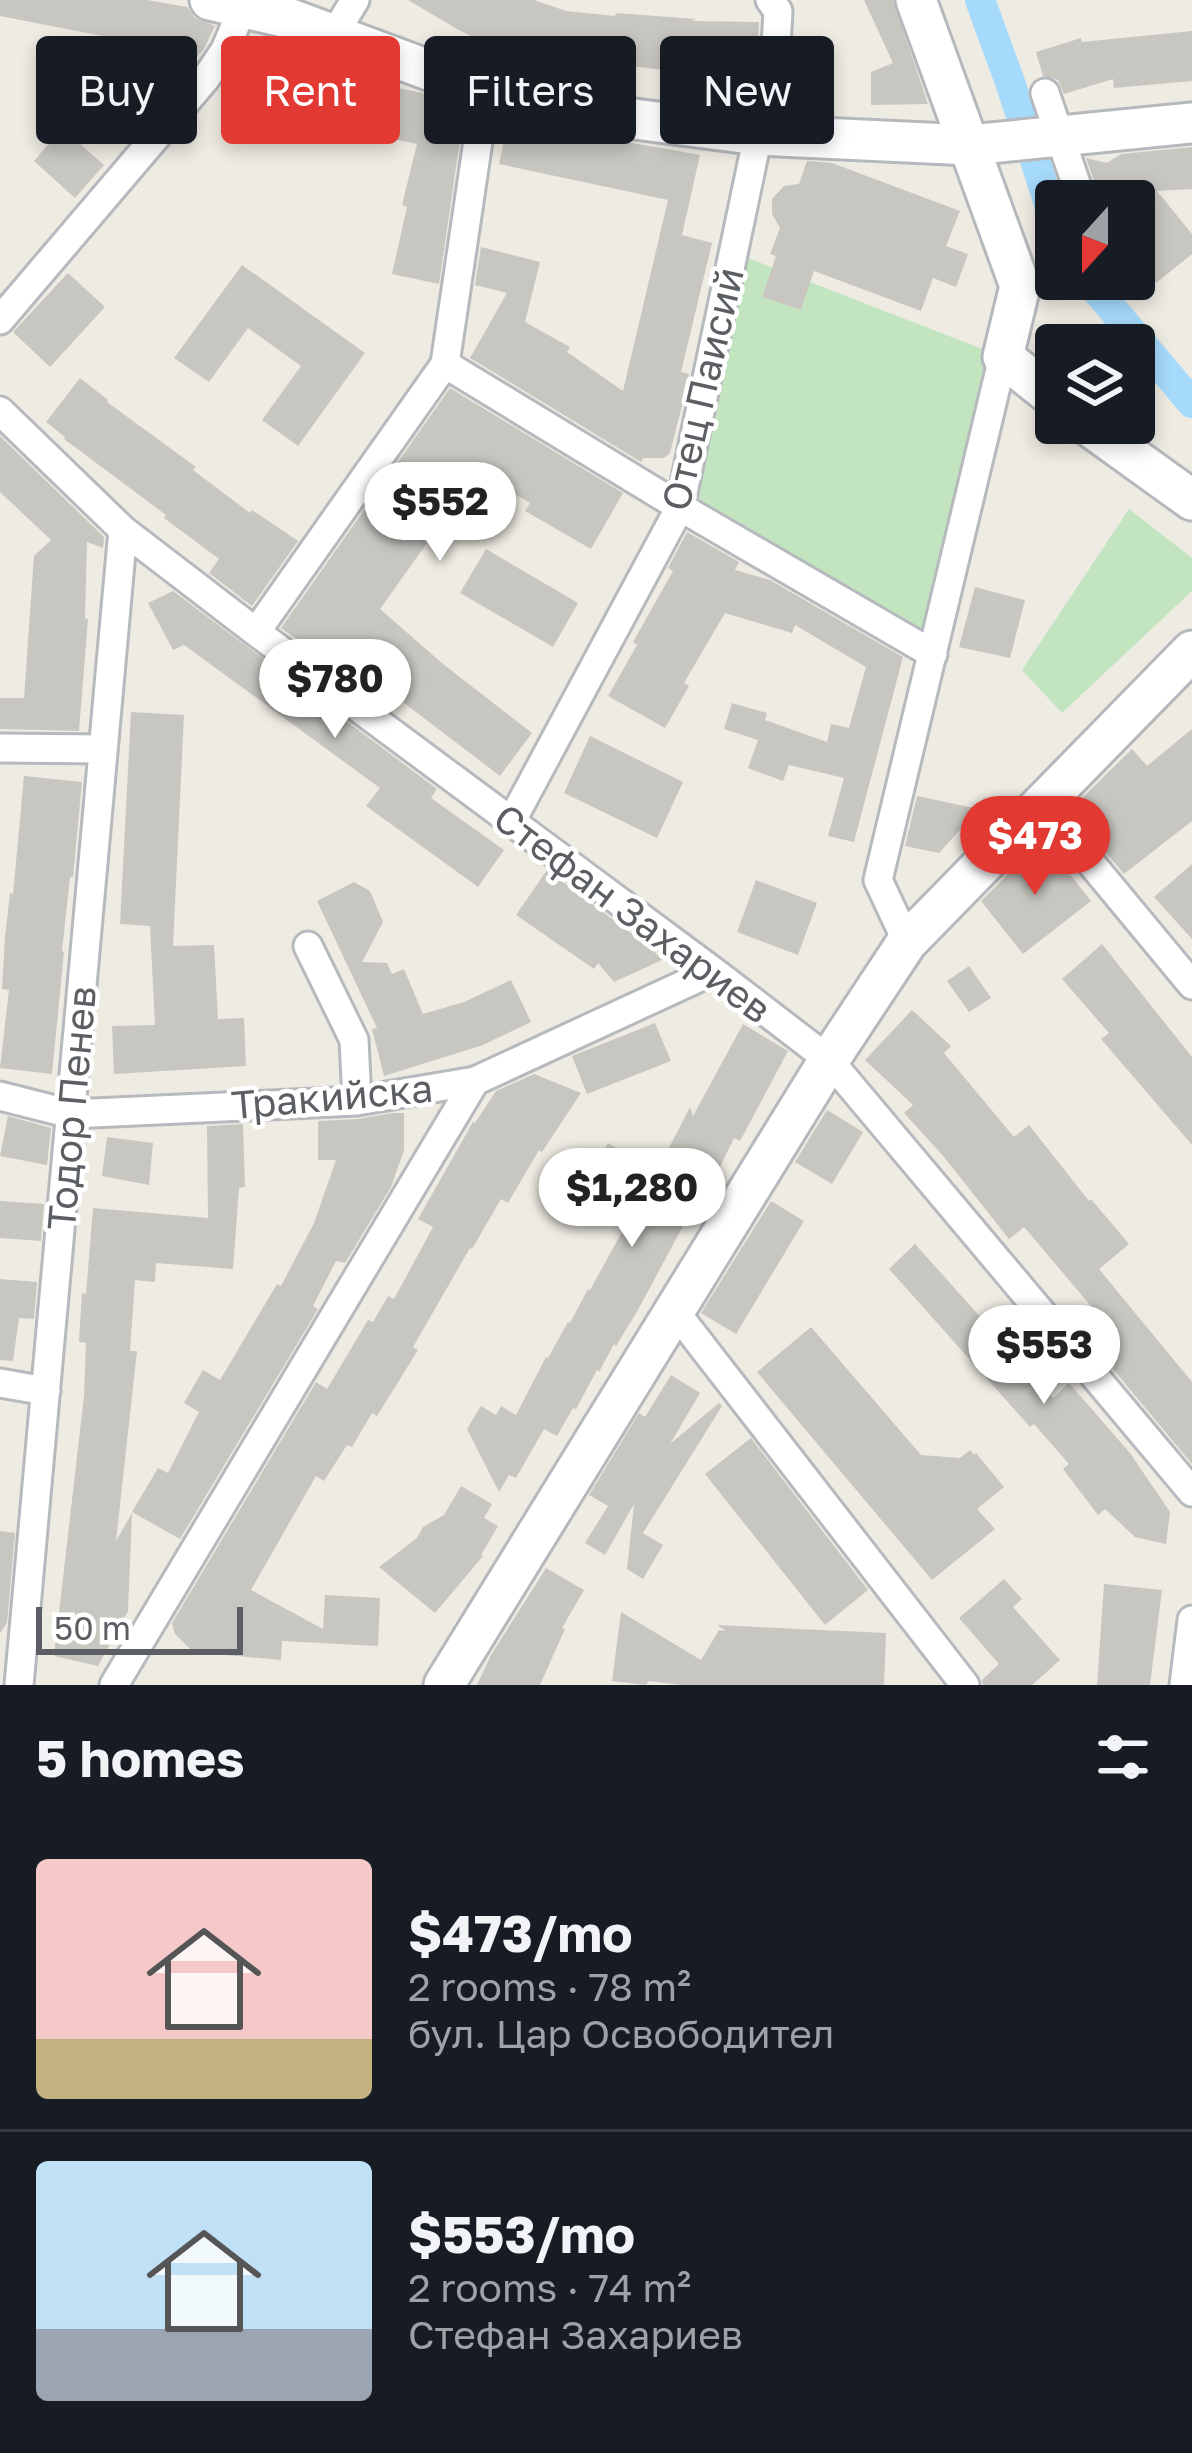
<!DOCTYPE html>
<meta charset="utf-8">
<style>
body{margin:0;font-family:"Golos Text",sans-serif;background:#242831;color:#f1f3f6;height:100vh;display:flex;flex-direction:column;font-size:45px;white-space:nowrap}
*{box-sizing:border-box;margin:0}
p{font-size:39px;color:#9ea1a6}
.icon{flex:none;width:66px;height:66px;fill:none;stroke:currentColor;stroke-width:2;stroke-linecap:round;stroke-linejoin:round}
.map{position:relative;height:1685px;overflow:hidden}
.details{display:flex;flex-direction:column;background:#171b24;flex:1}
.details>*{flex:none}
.hud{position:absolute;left:36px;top:36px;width:1122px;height:108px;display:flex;gap:24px}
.needle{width:78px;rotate:201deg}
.controls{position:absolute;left:1035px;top:180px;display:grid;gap:24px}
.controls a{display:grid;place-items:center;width:120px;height:120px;border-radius:12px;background:#171b24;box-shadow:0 6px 18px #0003;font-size:60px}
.scale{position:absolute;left:36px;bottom:30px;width:207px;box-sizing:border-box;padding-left:12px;border:6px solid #5b5f63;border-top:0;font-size:33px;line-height:42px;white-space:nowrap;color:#5b5f63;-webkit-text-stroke:9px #fff;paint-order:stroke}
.price{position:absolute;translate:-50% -102px;padding:0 27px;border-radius:42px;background:#fff;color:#222;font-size:39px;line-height:78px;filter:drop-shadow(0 3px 6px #0008)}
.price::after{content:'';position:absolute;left:50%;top:72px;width:36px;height:27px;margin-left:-18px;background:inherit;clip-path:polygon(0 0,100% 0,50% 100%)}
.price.selected{background:#e33933;color:#fff}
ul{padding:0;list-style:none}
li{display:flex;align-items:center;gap:36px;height:300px;padding:0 36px}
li+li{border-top:3px solid #363941}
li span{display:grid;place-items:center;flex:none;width:336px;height:240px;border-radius:12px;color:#555}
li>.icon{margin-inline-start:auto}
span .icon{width:144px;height:144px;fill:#fffc;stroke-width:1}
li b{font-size:51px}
h2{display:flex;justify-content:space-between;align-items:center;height:144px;padding:0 36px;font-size:51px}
.tag{padding:0 42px;border-radius:12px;background:#171b24;box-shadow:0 6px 18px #0003;font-size:42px;line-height:108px}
.tag.selected{background:#e33933;color:#fff}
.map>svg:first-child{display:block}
.green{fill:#c2e5c0}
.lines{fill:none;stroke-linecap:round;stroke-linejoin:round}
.canal{stroke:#a5dafc;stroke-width:30}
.building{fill:#c8c6c0}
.street-casing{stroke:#b6b9bd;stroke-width:33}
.secondary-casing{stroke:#b5b8bd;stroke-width:45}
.street{stroke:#fff;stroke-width:27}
.secondary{stroke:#fff;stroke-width:39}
.labels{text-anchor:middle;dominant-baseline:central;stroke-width:9;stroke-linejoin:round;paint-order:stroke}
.street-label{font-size:39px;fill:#5b5f63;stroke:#fff}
</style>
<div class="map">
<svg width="1192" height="1685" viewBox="0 0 1192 1685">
<rect width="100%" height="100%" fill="#eeebe3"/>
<path class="green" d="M 735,253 L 1003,357 L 933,654 L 680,507 Z
M 1129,509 L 1192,558 L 1192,591 L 1062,713 L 1022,670 Z"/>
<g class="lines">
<path class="canal" d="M 980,0 L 1010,82 L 1056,226
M 1087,279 L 1192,403"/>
</g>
<path class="building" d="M 0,0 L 147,0 L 187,7 L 195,18 L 215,26 L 204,49 L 197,57 L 193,56 L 133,136 L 90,103 L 103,85 L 118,96 L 154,49 L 118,42 L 118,39 L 0,16 Z
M 408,0 L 534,0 L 566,11 L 615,16 L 616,13 L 696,19 L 691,21 L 759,22 L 756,75 L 750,81 L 640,67 L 518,60 L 457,29 Z
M 864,0 L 893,0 L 928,104 L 871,105 L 871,72 L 893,63 Z
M 1192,31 L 1192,81 L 1114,88 L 1113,79 L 1064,94 L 1058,80 L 1043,76 L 1036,52 L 1081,38 L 1082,42 Z
M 293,66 L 422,93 L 465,106 L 439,284 L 392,274 L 407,207 L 402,205 L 417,144 L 283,116 Z
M 509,117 L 622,141 L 700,155 L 682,235 L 712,243 L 681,372 L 689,374 L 685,394 L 670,453 L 664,458 L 643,458 L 641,462 L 470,358 L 507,293 L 475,285 L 481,247 L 540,262 L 525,322 L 570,347 L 567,352 L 623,391 L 668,200 L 499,164 Z
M 62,128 L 104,165 L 75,198 L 34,161 Z
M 1192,147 L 1192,189 L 1157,191 L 1192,234 L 1192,254 L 1156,283 L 1134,256 L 1134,184 L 1099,195 L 1086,158 L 1107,163 L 1121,154 Z
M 807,161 L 832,163 L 960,211 L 946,246 L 968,254 L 956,287 L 933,278 L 921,311 L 814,271 L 801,310 L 762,297 L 776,256 L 770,254 L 780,228 L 772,214 L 772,199 L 784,186 L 799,184 Z
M 242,265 L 365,353 L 298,446 L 262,420 L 301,366 L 248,328 L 209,382 L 174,358 Z
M 68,273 L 105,307 L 50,367 L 13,332 Z
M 80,378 L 108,400 L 107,402 L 196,467 L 193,470 L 250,513 L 252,510 L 298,541 L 252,606 L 209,573 L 219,559 L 164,518 L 166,515 L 64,439 L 65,437 L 46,422 Z
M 450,388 L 623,493 L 591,549 L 525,511 L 530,503 L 465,465 L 415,535 L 427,543 L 380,609 L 443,664 L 532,733 L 500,776 L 412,709 L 328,640 L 318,655 L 281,628 Z
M 0,436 L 104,537 L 103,548 L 87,542 L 85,618 L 88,619 L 79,731 L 0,729 L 0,698 L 24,698 L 34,556 L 51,540 L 0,492 Z
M 687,532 L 739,562 L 735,570 L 770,580 L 903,657 L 854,842 L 828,836 L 844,778 L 789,765 L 783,781 L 748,768 L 758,740 L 724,729 L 732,703 L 767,713 L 765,720 L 827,742 L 831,724 L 849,728 L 866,667 L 795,625 L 792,633 L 725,613 L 684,683 L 689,686 L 665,728 L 608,696 L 637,645 L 633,642 L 673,571 L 668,568 Z
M 486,549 L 578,603 L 553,647 L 460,593 Z
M 975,587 L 1025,600 L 1010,658 L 959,647 Z
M 173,591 L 437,789 L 431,798 L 504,850 L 478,887 L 366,806 L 380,788 L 184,645 L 173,650 L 148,603 Z
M 131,712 L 184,715 L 173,946 L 214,945 L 218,1019 L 244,1018 L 246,1066 L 114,1074 L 112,1026 L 155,1025 L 150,926 L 120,924 Z
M 1192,729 L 1192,821 L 1124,874 L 1070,810 L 1132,749 L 1147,766 Z
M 590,736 L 683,782 L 657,838 L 564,793 Z
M 24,776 L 82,782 L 73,877 L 70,877 L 62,951 L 64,952 L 52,1074 L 0,1068 L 9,990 L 2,989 L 5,937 L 10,893 L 13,894 Z
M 917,796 L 979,809 L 939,853 L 905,846 Z
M 1043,840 L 1091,901 L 1023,954 L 981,901 Z
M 1192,864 L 1192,939 L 1154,897 Z
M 547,870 L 651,948 L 662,960 L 614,982 L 598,963 L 594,969 L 516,915 Z
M 756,880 L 817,903 L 798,955 L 737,932 Z
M 354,882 L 370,891 L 383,922 L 362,962 L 387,963 L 392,974 L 404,969 L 423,1014 L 464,1002 L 511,980 L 531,1022 L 483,1045 L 384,1076 L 372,1029 L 377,1028 L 317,901 Z
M 1102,944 L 1192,1057 L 1192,1145 L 1101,1039 L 1109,1033 L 1062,979 Z
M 969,966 L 991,998 L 969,1012 L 947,981 Z
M 912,1010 L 951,1046 L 944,1053 L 1014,1137 L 1029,1125 L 1089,1201 L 1091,1199 L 1129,1244 L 1099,1269 L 1192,1382 L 1192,1464 L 1073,1321 L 1091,1306 L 1024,1227 L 1009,1239 L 944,1157 L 904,1113 L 913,1105 L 865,1060 Z
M 655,1023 L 671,1061 L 587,1094 L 572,1056 Z
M 743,1024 L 788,1051 L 740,1141 L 734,1138 L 718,1171 L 701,1198 L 699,1196 L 638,1310 L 616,1346 L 614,1344 L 599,1372 L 597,1370 L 576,1409 L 573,1408 L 557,1436 L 544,1429 L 516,1478 L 509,1475 L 499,1492 L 467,1429 L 481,1406 L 496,1415 L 501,1406 L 516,1415 L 546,1357 L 548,1358 L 568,1322 L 570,1323 L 588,1289 L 590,1290 L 632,1214 L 583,1183 L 608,1143 L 656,1173 L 690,1107 L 693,1116 Z
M 534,1074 L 581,1093 L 542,1152 L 539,1150 L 508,1203 L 501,1199 L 472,1249 L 470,1248 L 413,1347 L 418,1350 L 377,1416 L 372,1413 L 352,1447 L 347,1445 L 324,1481 L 316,1476 L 251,1590 L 323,1629 L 325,1595 L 380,1598 L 378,1646 L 282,1641 L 281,1660 L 193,1652 L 175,1634 L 172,1623 L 316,1382 L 327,1389 L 368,1320 L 373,1322 L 388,1296 L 394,1299 L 433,1227 L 418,1219 L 473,1122 L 475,1123 L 496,1091 Z
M 827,1110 L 863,1132 L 832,1184 L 795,1162 Z
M 392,1113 L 404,1113 L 404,1150 L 391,1187 L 345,1263 L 336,1261 L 313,1306 L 318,1309 L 180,1539 L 132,1512 L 158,1468 L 168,1473 L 199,1412 L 184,1403 L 203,1370 L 220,1380 L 277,1284 L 281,1286 L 314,1223 L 336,1160 L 318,1160 L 318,1121 L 358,1119 Z
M 8,1116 L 51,1128 L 47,1165 L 0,1156 Z
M 243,1124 L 245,1187 L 239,1188 L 233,1269 L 156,1263 L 155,1282 L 135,1280 L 130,1351 L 137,1351 L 116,1541 L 132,1513 L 128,1611 L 98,1666 L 54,1656 L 84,1396 L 86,1343 L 79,1342 L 82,1293 L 86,1294 L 93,1208 L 208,1218 L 207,1126 Z
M 107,1137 L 153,1143 L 149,1185 L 102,1176 Z
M 0,1201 L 44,1204 L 41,1241 L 0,1238 Z
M 771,1201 L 804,1221 L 736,1334 L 701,1313 Z
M 915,1244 L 1053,1398 L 1069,1383 L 1130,1453 L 1170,1512 L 1166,1544 L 1135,1537 L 1105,1509 L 1098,1515 L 1063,1469 L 1069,1464 L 1034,1424 L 1030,1427 L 889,1269 Z
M 0,1279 L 37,1282 L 34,1319 L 19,1318 L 13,1361 L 0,1360 Z
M 811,1327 L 921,1455 L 960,1458 L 970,1450 L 974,1455 L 976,1453 L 1004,1487 L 977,1509 L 995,1529 L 932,1580 L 757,1372 Z
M 671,1375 L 700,1393 L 670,1444 L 719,1403 L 722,1406 L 643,1533 L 663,1545 L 643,1579 L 627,1569 L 634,1504 L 605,1555 L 585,1543 L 608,1506 L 589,1495 L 639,1413 L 645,1417 Z
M 751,1438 L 868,1590 L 825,1625 L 705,1474 Z
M 461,1486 L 492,1504 L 484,1518 L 498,1526 L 481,1555 L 483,1556 L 435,1613 L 379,1567 L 417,1538 L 423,1527 L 444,1515 Z
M 0,1531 L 15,1533 L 7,1623 L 0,1633 Z
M 546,1568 L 584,1590 L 562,1628 L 565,1629 L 540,1685 L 477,1685 L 491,1655 Z
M 1004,1579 L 1022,1599 L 1013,1607 L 1060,1660 L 1032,1685 L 983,1685 L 982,1680 L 999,1664 L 959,1618 Z
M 1104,1584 L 1162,1590 L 1150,1685 L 1097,1685 Z
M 621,1612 L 701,1660 L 719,1630 L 726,1631 L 717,1625 L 886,1633 L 884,1685 L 681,1685 L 649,1681 L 646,1685 L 612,1681 Z"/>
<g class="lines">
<g class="street-casing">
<path id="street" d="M 335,33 L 355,0
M 1045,93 L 1082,201
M 0,320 L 206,78 L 225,50 L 243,7
M 445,364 L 680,507 L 933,654
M 0,411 L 123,530 L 256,632 L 713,971 L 829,1060 L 1192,1492
M 256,632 L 445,364 L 486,87
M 0,748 L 103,749
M 1042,804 L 1192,985
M 511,822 L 680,507 L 758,135 L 774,82 L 778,11 L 770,0
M 907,942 L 878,880 L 1003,357
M 308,946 L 354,1040 L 357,1101
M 0,1096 L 71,1114 L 357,1101 L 475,1081 L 713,971
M 674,1310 L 965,1685
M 0,1383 L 46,1391
M 19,1685 L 123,530
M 114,1685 L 475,1081
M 1184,1685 L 1192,1620"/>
</g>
<g class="secondary-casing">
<path id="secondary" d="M 210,0 L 288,18 L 434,72 L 486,87 L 627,118 L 758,135 L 970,145 L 1192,123
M 916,0 L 1020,286 L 1003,357 L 1056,399
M 1085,423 L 1192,500
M 444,1685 L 829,1060 L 907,942 L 1192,651"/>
</g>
<use href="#street" class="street"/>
<use href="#secondary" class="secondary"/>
</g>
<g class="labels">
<g class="street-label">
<text transform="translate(702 389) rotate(-77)">Отец Паисий</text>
<text transform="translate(633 913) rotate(37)">Стефан Захариев</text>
<text transform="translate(332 1096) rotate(-5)">Тракийска</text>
<text transform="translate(71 1108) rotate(-85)">Тодор Пенев</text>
</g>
</g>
</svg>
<div class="controls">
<a><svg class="needle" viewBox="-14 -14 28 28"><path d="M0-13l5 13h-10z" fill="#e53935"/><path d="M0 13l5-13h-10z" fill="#9ea1a6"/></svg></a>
<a><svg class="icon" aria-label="layers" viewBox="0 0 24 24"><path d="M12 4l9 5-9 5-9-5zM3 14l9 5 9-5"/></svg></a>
</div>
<div class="scale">50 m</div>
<b class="price" style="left:440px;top:564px">$552</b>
<b class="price" style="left:335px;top:741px">$780</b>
<b class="price selected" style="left:1035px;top:898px">$473</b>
<b class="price" style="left:632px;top:1250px">$1,280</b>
<b class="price" style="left:1044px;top:1407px">$553</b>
<div class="hud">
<a class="tag">Buy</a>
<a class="tag selected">Rent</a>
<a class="tag">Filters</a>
<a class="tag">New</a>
</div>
</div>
<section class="details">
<h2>5 homes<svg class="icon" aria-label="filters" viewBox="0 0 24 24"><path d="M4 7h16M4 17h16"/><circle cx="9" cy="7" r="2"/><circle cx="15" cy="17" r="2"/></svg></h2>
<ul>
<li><span style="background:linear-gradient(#f6c9c9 75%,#c2b280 0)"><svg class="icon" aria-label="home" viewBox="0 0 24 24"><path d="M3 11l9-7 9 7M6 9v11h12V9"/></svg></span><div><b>$473/mo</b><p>2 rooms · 78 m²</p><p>бул. Цар Освободител</p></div></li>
<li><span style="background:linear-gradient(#bfe0f5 70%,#9aa5b1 0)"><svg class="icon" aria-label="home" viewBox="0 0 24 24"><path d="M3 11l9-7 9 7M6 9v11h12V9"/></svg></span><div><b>$553/mo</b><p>2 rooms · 74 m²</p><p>Стефан Захариев</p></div></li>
</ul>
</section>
